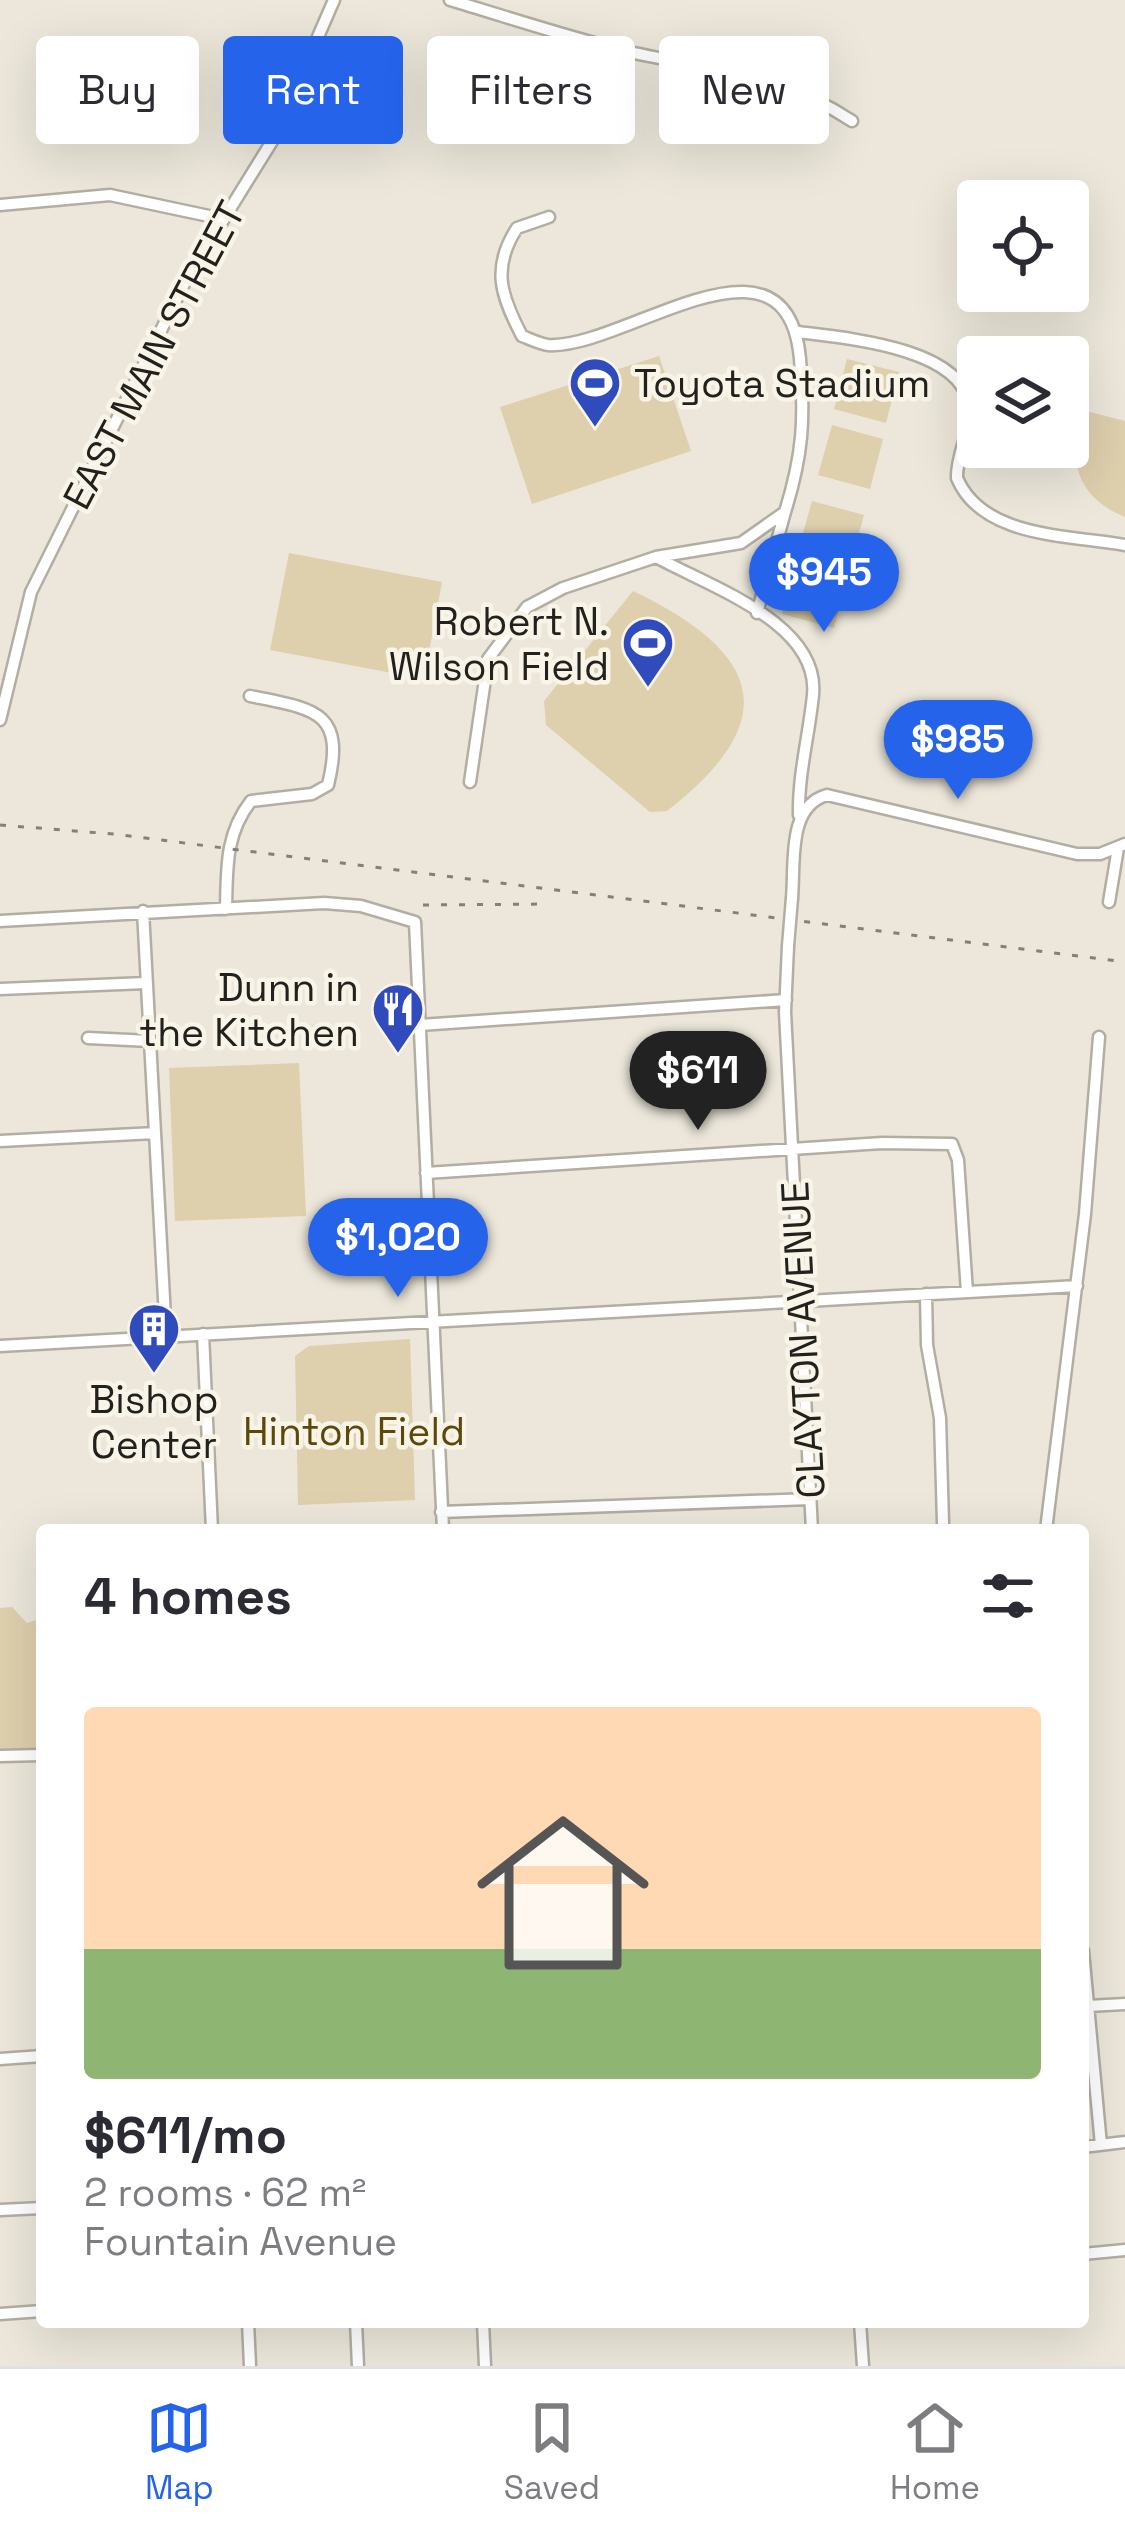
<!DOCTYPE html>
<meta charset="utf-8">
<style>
body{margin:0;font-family:"Space Grotesk",sans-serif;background:#f7f7f7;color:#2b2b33;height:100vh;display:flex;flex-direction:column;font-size:45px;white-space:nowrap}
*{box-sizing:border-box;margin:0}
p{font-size:39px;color:#7c7c81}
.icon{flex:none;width:66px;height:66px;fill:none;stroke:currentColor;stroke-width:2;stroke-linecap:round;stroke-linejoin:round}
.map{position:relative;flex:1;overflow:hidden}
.details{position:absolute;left:36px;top:1524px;width:1053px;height:804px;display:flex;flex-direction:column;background:#fff;border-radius:12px;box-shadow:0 12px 48px #0002}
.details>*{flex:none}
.hud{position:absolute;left:36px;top:36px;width:1053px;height:108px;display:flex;gap:24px}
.controls{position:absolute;left:957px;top:180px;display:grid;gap:24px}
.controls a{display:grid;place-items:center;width:132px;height:132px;border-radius:12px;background:#fff;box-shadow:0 12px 48px #0002;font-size:60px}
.price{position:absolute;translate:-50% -102px;padding:0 27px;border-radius:42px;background:#2563eb;color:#fff;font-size:39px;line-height:78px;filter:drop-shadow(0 3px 6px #0008)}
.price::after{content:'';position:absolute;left:50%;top:72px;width:36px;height:27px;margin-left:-18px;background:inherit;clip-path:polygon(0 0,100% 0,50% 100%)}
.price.current{background:#222;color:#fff}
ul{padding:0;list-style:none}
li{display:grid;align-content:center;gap:24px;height:636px;padding:0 48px}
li+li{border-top:3px solid #e1e1e2}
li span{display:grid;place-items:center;height:372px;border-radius:12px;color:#555}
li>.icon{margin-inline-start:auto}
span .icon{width:216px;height:216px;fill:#fffc;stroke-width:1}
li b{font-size:51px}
h2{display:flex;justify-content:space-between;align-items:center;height:144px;padding:0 48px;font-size:51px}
.pill{padding:0 42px;border-radius:12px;background:#fff;box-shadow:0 12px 48px #0002;font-size:42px;line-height:108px}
.pill.current{background:#2563eb;color:#fff}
.menu{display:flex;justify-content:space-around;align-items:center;height:168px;border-top:3px solid #e1e1e2;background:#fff;font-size:33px;color:#7c7c81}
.menu a{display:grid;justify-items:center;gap:6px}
.menu .current{color:#2563eb}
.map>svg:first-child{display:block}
.green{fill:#decfad}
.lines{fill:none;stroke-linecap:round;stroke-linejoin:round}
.minor-casing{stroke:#b3aea2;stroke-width:15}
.minor{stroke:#fff;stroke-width:10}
.rail{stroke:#848078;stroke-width:3;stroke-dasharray:6 12;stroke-linecap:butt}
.minor-bridge-casing{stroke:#b3aea2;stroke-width:15;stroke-linecap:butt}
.minor-bridge{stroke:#fff;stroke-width:10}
.labels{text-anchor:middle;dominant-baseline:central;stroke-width:9;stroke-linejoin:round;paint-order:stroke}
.street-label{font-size:39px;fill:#23211d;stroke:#f9f4e8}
.poi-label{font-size:39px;fill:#23211d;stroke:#f9f4e8;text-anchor:end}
.park-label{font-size:39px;fill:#5c4809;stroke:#f9f4e8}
</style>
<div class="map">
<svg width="1125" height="2366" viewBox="0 0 1125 2366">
<rect width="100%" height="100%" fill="#ece7da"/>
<path class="green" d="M 659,356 L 691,451 L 532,504 L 500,407 Z
M 847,359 L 899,372 L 886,423 L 834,409 Z
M 1086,411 L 1125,421 L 1125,517 C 1077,498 1064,457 1086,411 Z
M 832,425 L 883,439 L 870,489 L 818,475 Z
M 812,501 L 864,515 L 850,565 L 798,551 Z
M 289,553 L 442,582 L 424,679 L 270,650 Z
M 795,564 L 847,578 L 834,628 L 782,614 Z
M 633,591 C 758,651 788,717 667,811 L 650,812 L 546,725 L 544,701 Z
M 299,1063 L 306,1216 L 175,1221 L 169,1068 Z
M 410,1339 L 415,1500 L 298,1505 L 295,1356 L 309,1346 Z
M 12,1607 L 27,1623 L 42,1618 L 42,1749 L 0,1751 L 0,1608 Z"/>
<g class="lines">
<g class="minor-casing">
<path id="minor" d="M 450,0 C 507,17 564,36 621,50 C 706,70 778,72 852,121
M 0,205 L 110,195 L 223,219
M 798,332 C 844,338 960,347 969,404 C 973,429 956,453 957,478 C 982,538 1069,535 1125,545
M 656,557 C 710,587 820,623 813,695 C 809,735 798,775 799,815
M 757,613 L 785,512
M 0,720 L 31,592 L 186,280 L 274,138 L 334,0
M 470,782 L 488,659 L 527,607 L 563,588 L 656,557 L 741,543 L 785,512 C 803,454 805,419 800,359 C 787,214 623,350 548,345 C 540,344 530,339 522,336 C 501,296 491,268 517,228 L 549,217
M 792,898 C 795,863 787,806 827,795 L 1077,854 L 1100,854 L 1125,844
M 1109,902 L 1118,848
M 226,909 C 227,869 225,834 251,801 L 312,794 L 328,785 C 346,711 315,709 250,696
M 143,911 L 166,1336
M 0,921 L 324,903 L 361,906 L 415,922 L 443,1530
M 788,946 L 785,1012 L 812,1530
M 0,989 L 146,983
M 420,1025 L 786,1000
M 88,1038 L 150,1041
M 0,1141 L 155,1133
M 426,1173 L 882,1143 L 952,1144 L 958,1160 L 967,1292
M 926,1294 L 927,1345 L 940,1418 L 943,1523
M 203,1334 L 212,1530
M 0,1346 L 1077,1286
M 441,1512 L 810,1499
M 1046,1530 L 1085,1214 L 1099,1037
M 0,1756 L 42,1755
M 1083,1951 L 1101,2145
M 1088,2006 L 1125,2004
M 0,2059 L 42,2056
M 1083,2147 L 1125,2142
M 0,2210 L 42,2208
M 1083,2254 L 1125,2250
M 0,2314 L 42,2311
M 248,2322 L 250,2366
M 356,2322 L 358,2366
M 483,2322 L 485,2366
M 860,2322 L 863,2366"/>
</g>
<use href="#minor" class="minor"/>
<path class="rail" d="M 0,825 L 113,834 L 1125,962
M 423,905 L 549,904"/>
<g class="minor-bridge-casing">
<path id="minor-bridge" d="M 788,946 L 792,898"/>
</g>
<use href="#minor-bridge" class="minor-bridge"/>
</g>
<defs>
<g id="stadium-pin" transform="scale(2.7)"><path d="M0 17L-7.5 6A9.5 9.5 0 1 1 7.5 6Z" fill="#304bbc" stroke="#f9f4e8"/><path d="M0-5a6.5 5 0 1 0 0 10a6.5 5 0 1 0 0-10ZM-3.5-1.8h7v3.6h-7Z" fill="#fff"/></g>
<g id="restaurant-pin" transform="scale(2.7)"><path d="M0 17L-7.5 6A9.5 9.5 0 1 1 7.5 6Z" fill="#304bbc" stroke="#f9f4e8"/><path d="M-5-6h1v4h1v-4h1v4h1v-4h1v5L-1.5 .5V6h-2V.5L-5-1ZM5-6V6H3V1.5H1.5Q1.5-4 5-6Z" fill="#fff"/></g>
<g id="building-pin" transform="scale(2.7)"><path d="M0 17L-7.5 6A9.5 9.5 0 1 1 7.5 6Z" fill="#304bbc" stroke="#f9f4e8"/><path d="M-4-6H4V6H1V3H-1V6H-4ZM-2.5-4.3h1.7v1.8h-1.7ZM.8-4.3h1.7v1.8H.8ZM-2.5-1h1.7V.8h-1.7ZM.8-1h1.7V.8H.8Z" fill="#fff"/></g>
</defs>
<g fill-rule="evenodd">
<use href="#stadium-pin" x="595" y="383"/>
<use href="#stadium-pin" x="648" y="643"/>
<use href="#restaurant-pin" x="398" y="1009"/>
<use href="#building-pin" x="154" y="1329"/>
</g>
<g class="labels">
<g class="street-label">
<text transform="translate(154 355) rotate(-62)">EAST MAIN STREET</text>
<text transform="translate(803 1340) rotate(-93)">CLAYTON AVENUE</text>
</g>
<g class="poi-label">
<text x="634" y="383" text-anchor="start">Toyota Stadium</text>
<text x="609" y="621">Robert N.<tspan x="609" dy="45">Wilson Field</tspan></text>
<text x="359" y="987">Dunn in<tspan x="359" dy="45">the Kitchen</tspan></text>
<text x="154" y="1399" text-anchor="middle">Bishop<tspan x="154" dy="45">Center</tspan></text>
</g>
<g class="park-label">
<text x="354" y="1431">Hinton Field</text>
</g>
</g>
</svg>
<div class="controls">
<a><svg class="icon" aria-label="locate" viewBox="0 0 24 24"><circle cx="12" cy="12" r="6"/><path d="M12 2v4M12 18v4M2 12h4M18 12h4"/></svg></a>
<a><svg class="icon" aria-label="layers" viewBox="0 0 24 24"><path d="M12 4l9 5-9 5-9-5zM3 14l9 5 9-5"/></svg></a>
</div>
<b class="price" style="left:824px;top:635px">$945</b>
<b class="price" style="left:958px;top:802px">$985</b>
<b class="price current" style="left:698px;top:1133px">$611</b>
<b class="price" style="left:398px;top:1300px">$1,020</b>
<div class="hud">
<a class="pill">Buy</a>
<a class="pill current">Rent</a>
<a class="pill">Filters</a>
<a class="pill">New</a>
</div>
<section class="details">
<h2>4 homes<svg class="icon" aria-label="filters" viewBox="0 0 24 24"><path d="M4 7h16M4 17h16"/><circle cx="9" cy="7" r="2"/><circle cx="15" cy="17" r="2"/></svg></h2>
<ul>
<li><span style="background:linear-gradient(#ffd9b3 65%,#8fb573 0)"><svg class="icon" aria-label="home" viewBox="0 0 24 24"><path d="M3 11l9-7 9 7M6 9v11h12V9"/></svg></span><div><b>$611/mo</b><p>2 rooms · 62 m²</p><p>Fountain Avenue</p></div></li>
</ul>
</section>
</div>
<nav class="menu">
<a class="current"><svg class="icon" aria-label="map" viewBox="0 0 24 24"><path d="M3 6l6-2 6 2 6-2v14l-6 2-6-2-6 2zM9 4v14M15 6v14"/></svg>Map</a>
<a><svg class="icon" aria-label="saved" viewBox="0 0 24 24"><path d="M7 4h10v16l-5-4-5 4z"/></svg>Saved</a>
<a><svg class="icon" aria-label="home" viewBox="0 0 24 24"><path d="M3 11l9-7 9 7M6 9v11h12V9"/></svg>Home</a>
</nav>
